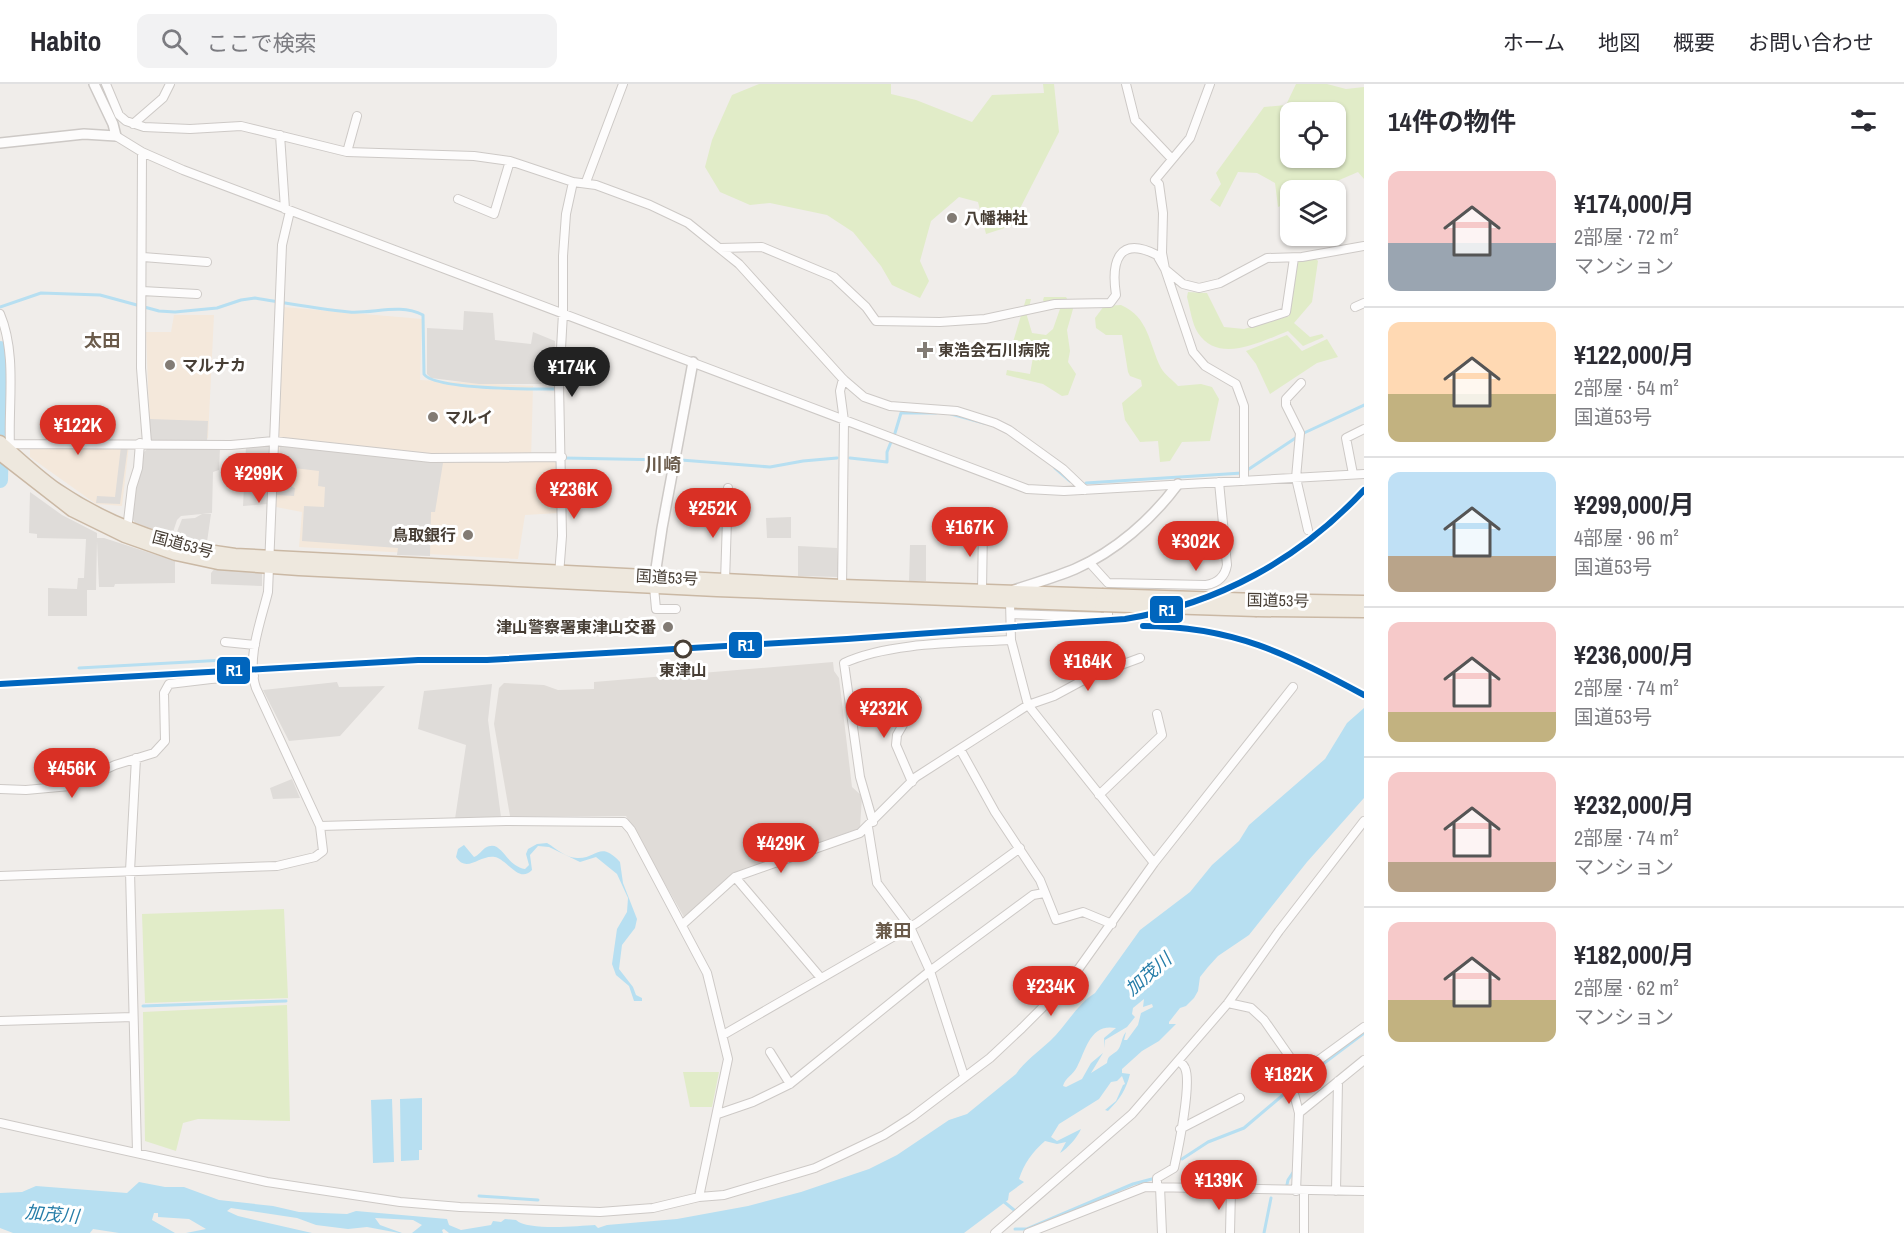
<!DOCTYPE html>
<html lang="ja">
<meta charset="utf-8">
<style>
body{margin:0;font-family:"Archivo Narrow","Noto Sans JP",sans-serif;background:#f2f2f3;color:#2b2b33;height:100vh;display:flex;flex-direction:column;font-size:22px;white-space:nowrap}
*{box-sizing:border-box;margin:0}
p{font-size:20px;color:#7c7c81}
.icon{flex:none;width:33px;height:33px;fill:none;stroke:currentColor;stroke-width:2;stroke-linecap:round;stroke-linejoin:round}
.map{position:relative;flex:1;overflow:hidden}
.sheet{display:flex;flex-direction:column;background:#fff;width:540px}
.sheet>*{flex:none}
.tools{position:absolute;left:1280px;top:18px;display:grid;gap:12px}
.tools a{display:grid;place-items:center;width:66px;height:66px;border-radius:12px;background:#fff;box-shadow:0 2px 4px #0004;font-size:30px}
.price{position:absolute;translate:-50% -51px;padding:0 14px;border-radius:21px;background:#d93025;color:#fff;font-size:20px;line-height:39px;filter:drop-shadow(0 2px 3px #0008)}
.price::after{content:'';position:absolute;left:50%;top:36px;width:18px;height:14px;margin-left:-9px;background:inherit;clip-path:polygon(0 0,100% 0,50% 100%)}
.price.active{background:#222;color:#fff}
ul{padding:0;list-style:none}
li{display:flex;align-items:center;gap:18px;height:150px;padding:0 24px}
li+li{border-top:2px solid #e1e1e2}
li span{display:grid;place-items:center;flex:none;width:168px;height:120px;border-radius:12px;color:#555}
li>.icon{margin-inline-start:auto}
span .icon{width:72px;height:72px;fill:#fffc;stroke-width:1}
li b{font-size:26px}
h2{display:flex;justify-content:space-between;align-items:center;height:72px;padding:0 24px;font-size:26px}
header{display:flex;align-items:center;gap:36px;box-sizing:border-box;height:84px;padding:0 30px;background:#fff;border-bottom:2px solid #e1e1e2}
header strong{font-size:28px}
nav{display:flex;gap:33px;margin-inline-start:auto;font-size:21px}
.search{width:420px;height:54px;background:#f2f2f3;display:flex;align-items:center;gap:15px;box-sizing:border-box;padding:0 21px;border-radius:12px;color:#7c7c81;font-size:22px}
main{display:flex;flex:1;min-height:0}
.map>svg:first-child{display:block}
.commercial{fill:#f4e8db}
.industrial{fill:#e0dcd8}
.green{fill:#e1ecc8;fill-rule:evenodd}
.parking{fill:#dfdcd9}
.water{fill:#b7dff1;fill-rule:evenodd}
.lines{fill:none;stroke-linecap:round;stroke-linejoin:round}
.stream{stroke:#b7dff1;stroke-width:3}
.river{stroke:#b7dff1;stroke-width:16}
.minor-casing{stroke:#cdc9c6;stroke-width:10}
.tertiary-casing{stroke:#cdc9c6;stroke-width:12}
.trunk-casing{stroke:#cab8a4;stroke-width:15}
.minor{stroke:#fdfcfc;stroke-width:8}
.tertiary{stroke:#fdfcfc;stroke-width:9}
.trunk{stroke:#eee8de;stroke-width:12}
.trunk-bridge-casing{stroke:#cab8a4;stroke-width:15;stroke-linecap:butt}
.trunk-bridge{stroke:#eee8de;stroke-width:12}
.rail-1-casing{stroke:#fff;stroke-width:10}
.rail-1{stroke:#0065bd;stroke-width:6}
.poi-dot{fill:#827b74;stroke:#fff;stroke-width:2}
.stop-dot{fill:#fff;stroke:#473e35;stroke-width:3}
.labels{text-anchor:middle;dominant-baseline:central;stroke-width:6;stroke-linejoin:round;paint-order:stroke}
.poi-label{font-size:16px;font-weight:bold;fill:#473e35;stroke:#fff;text-anchor:start}
.street-label{font-size:16px;fill:#473e35;stroke:#fff}
.stop-label{font-size:16px;font-weight:bold;fill:#473e35;stroke:#fff}
.neighbourhood-label{font-size:18px;font-weight:bold;fill:#6a5b4b;stroke:#fff}
.water-label{font-size:18px;font-style:italic;fill:#267da8;stroke:#fff}
.line-badge{stroke:#fff;stroke-width:2}
.badge-label{font-size:16px;text-anchor:middle;font-weight:bold;fill:#fff}
</style>
<header>
<strong>Habito</strong>
<div class="search"><svg class="icon" aria-label="search" viewBox="0 0 24 24"><circle cx="10" cy="10" r="6"/><path d="M15 15l6 6"/></svg>ここで検索</div>
<nav><a>ホーム</a><a>地図</a><a>概要</a><a>お問い合わせ</a></nav>
</header>
<main>
<div class="map">
<svg width="1364" height="1149" viewBox="0 0 1364 1149">
<rect width="100%" height="100%" fill="#f0edea"/>
<path class="commercial" d="M 283,223 L 422,235 L 420,296 L 533,302 L 531,376 L 559,376 L 558,429 L 525,431 L 518,475 L 299,463 L 302,428 L 276,423 Z
M 174,231 L 214,231 L 208,354 L 150,356 L 146,248 L 171,248 Z
M 30,361 L 129,361 L 122,422 L 96,420 L 30,373 Z"/>
<path class="industrial" d="M 833,578 L 834,587 L 839,594 L 852,703 L 862,712 L 860,744 L 732,790 L 684,833 L 626,732 L 510,732 L 494,640 L 499,604 L 504,599 L 544,601 L 558,606 L 594,605 L 594,598 Z"/>
<path class="green" d="M 759,0 L 891,0 L 891,10 L 916,16 L 972,38 L 992,11 L 1044,9 L 1043,0 L 1054,0 L 1059,48 L 1011,142 L 986,150 L 978,118 L 959,113 L 931,137 L 920,177 L 929,197 L 920,214 L 892,201 L 881,182 L 853,148 L 827,131 L 770,119 L 750,121 L 720,108 L 705,83 L 712,56 L 732,11 Z
M 1296,0 L 1327,0 L 1346,5 L 1364,3 L 1364,95 L 1358,88 L 1316,106 L 1290,106 L 1290,118 L 1278,123 L 1275,99 L 1257,89 L 1238,88 L 1220,123 L 1210,116 L 1221,100 L 1216,89 L 1264,23 L 1286,21 ZM 1290,28 L 1335,28 L 1335,74 L 1290,74 Z
M 1315,174 L 1318,177 L 1312,218 L 1294,239 L 1310,253 L 1322,250 L 1324,253 L 1303,262 L 1288,247 C 1262,257 1219,281 1198,249 C 1192,240 1190,224 1187,213 L 1188,208 L 1207,209 L 1224,243 L 1244,245 L 1289,232 L 1297,176 Z
M 1044,213 L 1066,213 L 1073,225 L 1067,246 L 1070,267 L 1068,278 L 1076,290 L 1068,311 L 1062,312 L 1043,300 L 1006,291 L 1007,286 L 1030,290 L 1035,262 L 1013,258 L 1026,215 L 1031,215 L 1027,232 L 1032,249 L 1046,251 L 1053,245 L 1060,225 L 1048,225 L 1043,216 Z
M 1121,221 C 1149,233 1149,260 1161,284 C 1165,291 1173,296 1178,302 L 1201,300 L 1212,303 L 1219,315 L 1210,357 L 1182,358 L 1170,377 L 1160,378 L 1158,357 L 1140,358 L 1125,336 L 1122,319 L 1142,302 L 1141,296 L 1130,292 L 1128,288 L 1122,251 L 1106,251 L 1096,244 L 1095,234 L 1104,222 Z
M 1287,251 L 1302,267 L 1327,255 L 1338,273 L 1317,279 L 1270,310 L 1256,280 L 1246,267 Z
M 284,825 L 288,914 L 145,919 L 142,830 Z
M 287,921 L 290,1037 L 198,1035 L 183,1039 L 176,1067 L 145,1057 L 143,928 Z
M 683,988 L 719,988 L 712,1023 L 690,1023 Z"/>
<path class="parking" d="M 464,227 L 493,229 L 495,256 L 531,260 L 533,248 L 555,257 L 554,300 L 479,300 L 431,294 L 427,290 L 427,244 L 463,246 Z
M 150,335 L 208,337 L 207,359 L 149,357 Z
M 270,360 L 268,420 L 243,422 L 246,362 Z
M 121,362 L 128,362 L 120,420 L 96,419 L 97,412 L 115,413 Z
M 280,362 L 443,379 L 435,428 L 431,428 L 430,472 L 397,471 L 398,464 L 302,457 L 304,422 L 324,423 L 325,403 L 318,402 L 319,387 L 294,384 L 292,403 L 295,404 L 294,412 L 276,411 Z
M 180,363 L 220,364 L 219,386 L 213,388 L 212,429 L 181,432 L 177,436 L 172,451 L 135,439 L 132,434 L 135,400 L 142,370 L 148,364 L 179,365 Z
M 30,408 L 62,431 L 97,449 L 97,454 L 104,454 L 175,477 L 175,499 L 115,500 L 114,503 L 99,503 L 97,457 L 96,506 L 87,506 L 87,532 L 48,532 L 48,504 L 77,505 L 78,494 L 84,494 L 86,455 L 37,454 L 37,450 L 29,449 Z
M 202,430 L 211,430 L 207,458 L 175,453 L 182,435 L 195,434 Z
M 791,433 L 791,454 L 767,454 L 766,434 Z
M 910,461 L 926,461 L 926,497 L 909,497 Z
M 798,462 L 837,464 L 839,493 L 798,492 Z
M 217,482 L 235,484 L 235,487 L 262,489 L 262,502 L 211,500 L 211,489 Z
M 337,598 L 339,603 L 385,602 L 340,652 L 289,657 L 263,606 Z
M 492,600 L 488,636 L 501,733 L 455,735 L 466,661 L 418,645 L 424,607 Z
M 292,695 L 300,714 L 273,715 L 270,704 Z"/>
<path class="water" d="M 906,606 L 911,621 L 904,632 L 901,622 L 901,632 L 876,635 L 874,623 L 901,621 L 900,607 Z
M 1364,624 L 1364,714 L 1307,778 L 1249,851 L 1218,872 L 1208,883 L 1200,893 L 1198,907 L 1194,914 L 1186,922 L 1180,924 L 1169,938 L 1169,940 L 1176,940 L 1159,957 L 1142,967 L 1122,985 L 1122,989 L 1130,990 C 1126,1006 1120,1015 1108,1027 L 1105,1026 L 1116,1017 L 1123,1001 L 1125,1000 L 1122,992 L 1117,997 L 1111,998 L 1099,1015 L 1059,1040 L 1051,1053 L 1057,1057 L 1081,1045 C 1077,1054 1068,1064 1060,1069 L 1066,1058 L 1057,1060 L 1045,1057 C 1032,1068 1024,1080 1019,1095 L 1024,1098 L 1009,1109 L 1008,1116 L 964,1149 L 449,1149 L 444,1145 L 442,1146 L 443,1149 L 412,1149 L 422,1141 L 413,1136 L 375,1134 L 380,1141 L 402,1149 L 399,1149 L 367,1143 L 348,1145 L 316,1141 L 297,1134 L 231,1124 L 227,1127 L 238,1132 L 312,1149 L 186,1149 L 206,1145 L 189,1135 L 158,1133 L 158,1129 L 154,1129 L 152,1136 L 175,1149 L 119,1149 L 93,1145 L 90,1149 L 13,1149 L 0,1144 L 0,1109 L 22,1108 L 36,1102 L 127,1109 L 139,1098 L 165,1103 L 184,1103 L 219,1116 L 273,1122 L 299,1128 L 347,1130 L 356,1127 L 447,1135 L 449,1141 L 461,1146 L 491,1141 L 493,1137 L 501,1138 L 505,1135 L 516,1136 C 528,1147 578,1142 595,1141 L 598,1144 L 607,1141 L 677,1135 L 748,1122 L 801,1108 L 869,1085 L 897,1071 L 949,1036 L 967,1030 L 1016,990 C 1024,978 1039,967 1050,957 C 1066,942 1077,920 1095,909 L 1140,846 L 1190,808 L 1212,781 L 1239,757 L 1249,741 L 1325,675 L 1347,639 ZM 1144,915 L 1143,923 L 1152,920 L 1153,923 L 1141,929 L 1138,941 L 1127,956 L 1124,956 L 1126,948 C 1121,954 1122,962 1117,967 C 1111,972 1108,971 1107,979 L 1091,989 L 1103,969 L 1091,979 L 1082,995 L 1066,1003 L 1063,1002 C 1065,994 1073,991 1077,983 C 1086,966 1090,939 1116,944 L 1104,954 L 1105,964 L 1105,956 L 1127,943 L 1135,933 L 1132,930 L 1133,924 Z
M 547,759 C 557,765 566,774 577,774 C 598,775 599,756 620,778 L 623,799 L 637,835 L 635,844 L 622,861 L 619,885 L 633,903 L 636,911 L 642,914 L 642,917 L 634,917 L 629,902 L 616,891 L 612,880 L 617,845 L 627,828 L 628,814 L 617,790 L 596,773 L 580,778 L 549,763 L 538,762 L 530,771 L 532,786 C 519,800 508,776 495,773 C 480,770 467,790 456,773 L 458,765 L 464,761 L 474,773 C 479,771 481,767 485,764 C 502,754 504,781 525,785 L 529,781 L 526,770 L 528,765 L 537,760 Z
M 422,1014 L 422,1066 L 419,1066 L 419,1076 L 401,1077 L 400,1015 Z
M 392,1015 L 394,1078 L 373,1079 L 371,1016 Z"/>
<g class="lines">
<path class="stream" d="M 0,223 L 41,209 L 100,211 L 159,227 L 175,228 L 217,224 L 241,216 L 255,214 C 286,219 318,225 349,228 C 374,230 399,219 423,231 L 424,290 C 434,306 536,305 558,305
M 951,330 L 984,339
M 895,349 L 901,329 L 936,329
M 1304,349 L 1364,321
M 564,374 L 668,376
M 850,374 L 887,378 L 887,368 L 891,358
M 681,376 L 770,383 L 803,377 L 837,374
M 1055,384 L 1070,397
M 1249,385 L 1297,353
M 1086,399 L 1242,389
M 79,584 L 243,575
M 143,922 L 286,917
M 1295,1001 L 1364,949
M 1182,1075 L 1208,1058 L 1244,1044 L 1290,1005
M 1286,1105 L 1288,1096 L 1294,1087
M 479,1112 L 538,1116
M 1003,1117 L 1014,1126
M 1015,1145 L 1027,1145 L 1133,1100 L 1152,1095
M 1264,1149 L 1271,1114"/>
<path class="river" d="M 0,265 L 3,277 L 0,396"/>
<g class="minor-casing">
<path id="minor" d="M 106,0 L 119,31 L 126,37 L 144,43 L 190,45 L 241,42 L 347,68 L 474,72 L 510,77 L 573,98 L 596,101 L 650,121 L 688,139 L 739,180 L 843,295 L 864,313 L 890,322 L 957,327 L 995,339 L 1009,346 L 1063,385 L 1085,406
M 1126,0 L 1135,36 L 1172,75
M 1210,0 L 1190,54 L 1155,96 L 1159,100 L 1163,129 L 1162,169 L 1165,185 L 1193,268 L 1205,282 L 1236,300 L 1244,322 L 1244,397
M 133,40 L 163,14 L 170,0
M 280,51 L 285,125
M 116,52 L 142,68 L 183,86 L 1027,405 L 1064,407 L 1364,390
M 142,68 L 141,284 L 147,359
M 347,68 L 357,32
M 586,98 L 623,0
M 458,115 L 494,130 L 510,77
M 720,164 L 762,163 L 834,193 L 866,223 L 876,237 L 940,238 L 985,235 L 1055,220 L 1110,219 L 1116,211 C 1111,178 1118,151 1157,171 L 1165,185 L 1183,200 L 1199,204 L 1220,199 L 1267,174 L 1302,173 L 1364,162
M 143,173 L 207,178
M 142,207 L 197,210
M 1355,223 L 1364,219
M 0,230 C 17,270 8,320 10,362
M 1252,239 L 1286,228 L 1294,174
M 1301,299 L 1286,315 L 1286,321 L 1300,349 L 1296,394 L 1308,446
M 10,360 L 231,361 L 274,357 L 431,374 L 562,373
M 1353,390 L 1346,354 L 1364,345
M 127,446 L 132,403 L 138,384 L 140,359
M 1089,478 L 1108,499 L 1206,501 C 1218,499 1225,493 1227,481 L 1219,398
M 559,491 L 562,452 L 559,300 L 563,229 L 563,172 L 566,130 L 573,98
M 725,498 L 728,404
M 654,503 L 656,525 L 676,525
M 842,506 L 844,337 L 840,307 L 843,295
M 982,507 L 983,442
M 1010,518 L 1011,556 L 1028,621 L 1154,779
M 1011,530 L 1108,533 L 1108,519
M 225,558 L 255,561
M 960,665 L 995,728 L 1040,796 L 1056,836 L 1083,828 L 1112,840
M 136,674 L 130,787 L 137,1068
M 912,698 L 896,661 L 897,651 L 917,616
M 0,705 L 26,706 L 70,702 L 115,681 L 154,669 L 165,657 L 164,609 L 169,600 L 211,595 L 254,592
M 1099,711 L 1162,651 L 1157,630
M 873,738 L 860,693 L 844,579 C 889,558 961,559 1011,556
M 320,742 L 506,737 L 624,738 L 631,746 L 707,889 L 728,975 L 699,1113
M 868,743 L 877,799 L 910,843 L 930,887 L 964,992
M 0,792 L 277,782 L 315,773 L 323,767 L 320,742 L 256,604 C 246,575 261,537 268,508 L 282,161 L 290,127
M 735,793 L 821,894
M 683,840 L 735,793 L 860,749 L 916,693 L 1028,621 L 1054,612 L 1091,592 L 1140,574
M 1228,919 L 1251,924 L 1264,936 L 1301,989 L 1364,943
M 0,937 L 133,933
M 723,951 L 917,839 L 1020,764
M 770,968 L 790,1000
M 1299,1029 L 1291,998 L 1301,989
M 718,1030 L 753,1018 L 790,1000 L 930,887 L 1033,811 L 1044,809
M 0,1039 L 267,1098 L 400,1118 L 460,1123 L 600,1128 L 653,1124 L 699,1113 L 724,1111 L 815,1084 L 884,1051 L 912,1033 L 990,974 L 1022,944 L 1072,894 L 1154,779 L 1293,603
M 1180,1045 L 1240,1014
M 1157,1103 L 1157,1094 L 1174,1084 C 1178,1066 1192,999 1185,984 C 1184,981 1181,979 1179,977
M 1160,1103 L 1162,1149
M 1296,1107 L 1299,1029 L 1364,976
M 1336,1107 L 1338,997
M 995,1149 L 1132,1030 L 1228,919 L 1279,847 L 1364,737
M 1028,1149 L 1145,1103 L 1364,1107
M 1230,1149 L 1231,1105
M 1304,1149 L 1304,1107"/>
</g>
<g class="tertiary-casing">
<path id="tertiary" d="M 0,59 L 84,50 L 116,52 L 113,40 L 94,0
M 654,498 L 662,444 L 693,278
M 1014,506 C 1035,499 1056,493 1075,485 C 1116,467 1152,435 1178,400"/>
</g>
<g class="trunk-casing">
<path id="trunk" d="M 0,358 C 18,374 37,392 57,406 C 110,442 172,463 235,471 L 842,502 L 1102,511
M 0,370 L 72,426 L 125,452 L 176,470 L 218,479 L 299,485 L 717,506 L 1101,521
M 1258,516 L 1364,518
M 1257,526 L 1364,527"/>
</g>
<use href="#minor" class="minor"/>
<use href="#tertiary" class="tertiary"/>
<use href="#trunk" class="trunk"/>
<g class="trunk-bridge-casing">
<path id="trunk-bridge" d="M 1102,511 L 1258,516
M 1101,521 L 1257,526"/>
</g>
<use href="#trunk-bridge" class="trunk-bridge"/>
<g class="rail-1-casing">
<path id="rail-1" d="M 1143,542 C 1231,542 1289,570 1364,611
M 0,600 L 418,576 L 487,576 L 847,555 L 1125,535 C 1218,520 1300,475 1364,406"/>
</g>
<use href="#rail-1" class="rail-1"/>
</g>
<g class="poi-dot">
<circle cx="952" cy="134" r="6"/>
<path d="M922 257h6v6h6v6h-6v6h-6v-6h-6v-6h6z"/>
<circle cx="170" cy="281" r="6"/>
<circle cx="433" cy="333" r="6"/>
<circle cx="468" cy="451" r="6"/>
<circle cx="668" cy="543" r="6"/>
</g>
<circle class="stop-dot" cx="683" cy="565" r="8"/>
<g class="labels">
<g class="poi-label">
<text x="964" y="134">八幡神社</text>
<text x="938" y="266">東浩会石川病院</text>
<text x="182" y="281">マルナカ</text>
<text x="445" y="333">マルイ</text>
<text x="456" y="451" text-anchor="end">鳥取銀行</text>
<text x="656" y="543" text-anchor="end">津山警察署東津山交番</text>
</g>
<g class="street-label">
<text transform="translate(183 460) rotate(15)">国道53号</text>
<text transform="translate(667 493) rotate(3)">国道53号</text>
<text transform="translate(1278 516) rotate(1)">国道53号</text>
</g>
<g class="stop-label">
<text x="683" y="586">東津山</text>
</g>
<g class="neighbourhood-label">
<text x="102" y="256">太田</text>
<text x="663" y="380">川崎</text>
<text x="893" y="846">兼田</text>
</g>
<g class="water-label">
<text transform="translate(1148 890) rotate(-41)">加茂川</text>
<text transform="translate(52 1130) rotate(5)">加茂川</text>
</g>
</g>
<g class="line-badge">
<rect x="1149" y="511" width="35" height="29" rx="6" fill="#0065bd"/>
<rect x="728" y="547" width="35" height="28" rx="6" fill="#0065bd"/>
<rect x="216" y="572" width="35" height="29" rx="6" fill="#0065bd"/>
</g>
<g class="badge-label">
<text x="1167" y="532">R1</text>
<text x="746" y="567">R1</text>
<text x="234" y="592">R1</text>
</g>
</svg>
<div class="tools">
<a><svg class="icon" aria-label="locate" viewBox="0 0 24 24"><circle cx="12" cy="12" r="6"/><path d="M12 2v4M12 18v4M2 12h4M18 12h4"/></svg></a>
<a><svg class="icon" aria-label="layers" viewBox="0 0 24 24"><path d="M12 4l9 5-9 5-9-5zM3 14l9 5 9-5"/></svg></a>
</div>
<b class="price active" style="left:572px;top:314px">¥174K</b>
<b class="price" style="left:78px;top:372px">¥122K</b>
<b class="price" style="left:259px;top:420px">¥299K</b>
<b class="price" style="left:574px;top:436px">¥236K</b>
<b class="price" style="left:713px;top:455px">¥252K</b>
<b class="price" style="left:970px;top:474px">¥167K</b>
<b class="price" style="left:1196px;top:488px">¥302K</b>
<b class="price" style="left:1088px;top:608px">¥164K</b>
<b class="price" style="left:884px;top:655px">¥232K</b>
<b class="price" style="left:72px;top:715px">¥456K</b>
<b class="price" style="left:781px;top:790px">¥429K</b>
<b class="price" style="left:1051px;top:933px">¥234K</b>
<b class="price" style="left:1289px;top:1021px">¥182K</b>
<b class="price" style="left:1219px;top:1127px">¥139K</b>
</div>
<section class="sheet">
<h2>14件の物件<svg class="icon" aria-label="filters" viewBox="0 0 24 24"><path d="M4 7h16M4 17h16"/><circle cx="9" cy="7" r="2"/><circle cx="15" cy="17" r="2"/></svg></h2>
<ul>
<li><span style="background:linear-gradient(#f6c9c9 60%,#9aa5b1 0)"><svg class="icon" aria-label="home" viewBox="0 0 24 24"><path d="M3 11l9-7 9 7M6 9v11h12V9"/></svg></span><div><b>¥174,000/月</b><p>2部屋 · 72 m²</p><p>マンション</p></div></li>
<li><span style="background:linear-gradient(#ffd9b3 60%,#c2b280 0)"><svg class="icon" aria-label="home" viewBox="0 0 24 24"><path d="M3 11l9-7 9 7M6 9v11h12V9"/></svg></span><div><b>¥122,000/月</b><p>2部屋 · 54 m²</p><p>国道53号</p></div></li>
<li><span style="background:linear-gradient(#bfe0f5 70%,#b9a48a 0)"><svg class="icon" aria-label="home" viewBox="0 0 24 24"><path d="M3 11l9-7 9 7M6 9v11h12V9"/></svg></span><div><b>¥299,000/月</b><p>4部屋 · 96 m²</p><p>国道53号</p></div></li>
<li><span style="background:linear-gradient(#f6c9c9 75%,#c2b280 0)"><svg class="icon" aria-label="home" viewBox="0 0 24 24"><path d="M3 11l9-7 9 7M6 9v11h12V9"/></svg></span><div><b>¥236,000/月</b><p>2部屋 · 74 m²</p><p>国道53号</p></div></li>
<li><span style="background:linear-gradient(#f6c9c9 75%,#b9a48a 0)"><svg class="icon" aria-label="home" viewBox="0 0 24 24"><path d="M3 11l9-7 9 7M6 9v11h12V9"/></svg></span><div><b>¥232,000/月</b><p>2部屋 · 74 m²</p><p>マンション</p></div></li>
<li><span style="background:linear-gradient(#f6c9c9 65%,#c2b280 0)"><svg class="icon" aria-label="home" viewBox="0 0 24 24"><path d="M3 11l9-7 9 7M6 9v11h12V9"/></svg></span><div><b>¥182,000/月</b><p>2部屋 · 62 m²</p><p>マンション</p></div></li>
</ul>
</section>
</main>
